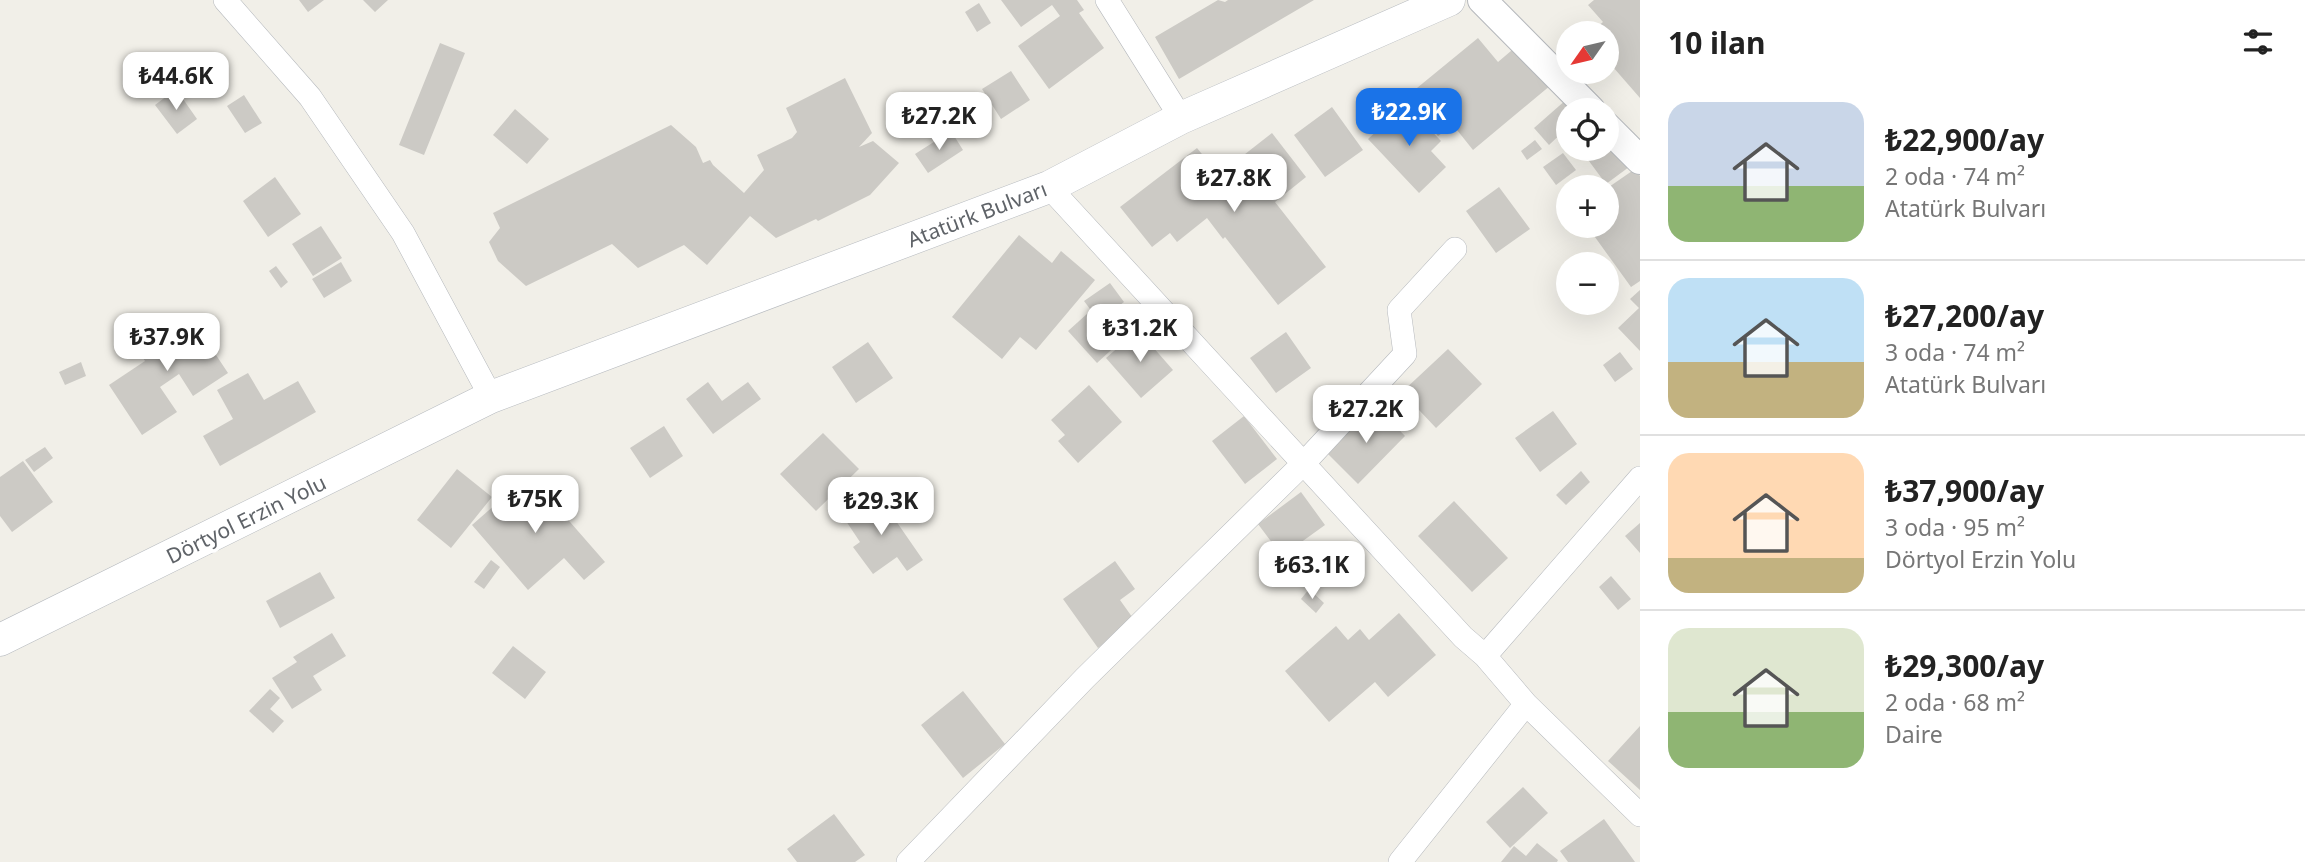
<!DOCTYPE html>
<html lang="tr">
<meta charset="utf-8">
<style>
body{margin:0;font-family:"Noto Sans",sans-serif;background:#f2f2f2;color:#222;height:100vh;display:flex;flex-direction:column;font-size:26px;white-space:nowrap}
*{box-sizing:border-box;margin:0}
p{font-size:23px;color:#767676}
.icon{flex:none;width:38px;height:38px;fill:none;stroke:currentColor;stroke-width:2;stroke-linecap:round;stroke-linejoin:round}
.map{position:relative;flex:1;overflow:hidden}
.sheet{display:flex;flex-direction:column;background:#fff;width:665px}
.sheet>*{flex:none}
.needle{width:46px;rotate:236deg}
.controls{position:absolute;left:1556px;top:21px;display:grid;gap:14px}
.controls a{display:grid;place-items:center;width:63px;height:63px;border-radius:50%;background:#fff;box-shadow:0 7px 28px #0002;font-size:35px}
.price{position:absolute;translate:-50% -60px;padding:0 16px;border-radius:14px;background:#fff;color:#222;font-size:23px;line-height:46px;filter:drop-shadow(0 2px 4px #0008)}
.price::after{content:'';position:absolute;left:50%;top:42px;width:21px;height:16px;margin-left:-10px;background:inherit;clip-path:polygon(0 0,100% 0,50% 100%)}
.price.active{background:#1a73e8;color:#fff}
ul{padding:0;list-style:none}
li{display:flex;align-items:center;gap:21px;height:175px;padding:0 28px}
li+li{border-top:2px solid #e0e0e0}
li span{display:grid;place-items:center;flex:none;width:196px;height:140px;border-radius:21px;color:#555}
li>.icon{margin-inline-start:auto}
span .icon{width:84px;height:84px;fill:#fffc;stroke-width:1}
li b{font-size:30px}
h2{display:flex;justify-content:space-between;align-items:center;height:84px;padding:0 28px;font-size:30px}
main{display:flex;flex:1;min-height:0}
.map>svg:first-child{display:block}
.building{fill:#cccac5}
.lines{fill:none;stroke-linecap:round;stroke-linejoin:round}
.minor-casing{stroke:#b5b8bc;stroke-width:24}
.tertiary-casing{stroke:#b5b8bc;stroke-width:30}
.secondary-casing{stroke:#b6babf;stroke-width:33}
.minor{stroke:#fff;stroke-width:23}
.tertiary{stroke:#fff;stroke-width:28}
.secondary{stroke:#fff;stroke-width:32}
.labels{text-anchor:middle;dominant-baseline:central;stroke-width:7;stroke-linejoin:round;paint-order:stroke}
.street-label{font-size:21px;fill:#5f6368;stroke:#fff}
</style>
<main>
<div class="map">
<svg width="1640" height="862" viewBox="0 0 1640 862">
<rect width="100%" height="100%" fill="#f1efe8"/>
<path class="building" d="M 299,0 L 324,0 L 308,12 Z
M 363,0 L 388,0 L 375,12 Z
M 1001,0 L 1077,0 L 1084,10 L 1079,13 L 1104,48 L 1049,89 L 1018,46 L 1060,16 L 1052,5 L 1021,27 Z
M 1218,0 L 1225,2 L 1228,0 L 1314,0 L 1179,79 L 1155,37 Z
M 1594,0 L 1640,0 L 1640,98 L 1606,59 L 1606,33 L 1590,33 L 1603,22 L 1588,5 Z
M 979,3 L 991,23 L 977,32 L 965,12 Z
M 1478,38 L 1498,62 L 1518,45 L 1551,85 L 1473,150 L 1453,125 L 1438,136 L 1406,97 Z
M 440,43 L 465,53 L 424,155 L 399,145 Z
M 1011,71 L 1030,100 L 1001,119 L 982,89 Z
M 845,78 L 872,133 L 859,147 L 873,141 L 899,163 L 870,195 L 818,221 L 816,219 L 776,238 L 750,216 L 707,265 L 684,245 L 638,268 L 612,244 L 526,286 L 498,261 L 489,242 L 500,228 L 493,213 L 671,125 L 696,147 L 703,163 L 710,160 L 713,165 L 744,193 L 764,170 L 757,155 L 792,138 L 797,132 L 786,108 Z
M 176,89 L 197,119 L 177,134 L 155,105 Z
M 244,95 L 262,123 L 245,133 L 227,106 Z
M 1567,99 L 1577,110 L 1568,110 L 1568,127 L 1549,145 L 1534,128 Z
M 1406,104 L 1441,141 L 1431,151 L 1446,167 L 1419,193 L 1368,139 Z
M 1332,107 L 1363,150 L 1325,177 L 1294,135 Z
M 515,109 L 549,139 L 527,164 L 493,135 Z
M 951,131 L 963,150 L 928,173 L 915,154 Z
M 1272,133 L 1306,177 L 1275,202 L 1326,267 L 1278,305 L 1225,237 L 1223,239 L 1207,218 L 1177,242 L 1170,233 L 1152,247 L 1120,207 L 1197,148 L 1228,186 L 1249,169 L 1240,158 Z
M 1535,140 L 1542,149 L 1527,160 L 1521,151 Z
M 1606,145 L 1629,167 L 1606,184 L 1580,149 L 1606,149 Z
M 1563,153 L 1576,170 L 1556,185 L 1543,167 Z
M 1635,169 L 1640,176 L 1640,281 L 1631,287 L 1587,226 L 1606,226 L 1606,189 Z
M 275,177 L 301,214 L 268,237 L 243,201 Z
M 1499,187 L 1530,229 L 1496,253 L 1466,211 Z
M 321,226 L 342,258 L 313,276 L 292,244 Z
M 1019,235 L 1052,263 L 1061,251 L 1095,280 L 1036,350 L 1020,337 L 1002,359 L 952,317 Z
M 341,262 L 352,281 L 324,298 L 312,279 Z
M 276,266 L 288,282 L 281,288 L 269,271 Z
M 1110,283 L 1124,302 L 1099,321 L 1084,301 Z
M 1640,290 L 1640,351 L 1618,328 L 1639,308 L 1630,299 Z
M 1117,309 L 1134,329 L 1097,363 L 1068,331 L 1088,313 L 1099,326 Z
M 188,313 L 228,373 L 193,396 L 179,374 L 160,387 L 177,412 L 142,435 L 109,385 L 145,361 L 136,348 Z
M 1138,330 L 1173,370 L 1141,398 L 1106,358 Z
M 1286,332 L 1311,368 L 1276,393 L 1250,358 Z
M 868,342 L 893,378 L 856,403 L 832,367 Z
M 1448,349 L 1482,384 L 1436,428 L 1402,392 Z
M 1620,352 L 1633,369 L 1615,382 L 1603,365 Z
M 81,362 L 86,376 L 65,385 L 59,372 Z
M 248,373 L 264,400 L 298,381 L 316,412 L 220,466 L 203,436 L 233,419 L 217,390 Z
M 708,382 L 722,401 L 748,382 L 761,399 L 713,434 L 686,399 Z
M 1089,385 L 1122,422 L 1078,463 L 1058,441 L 1065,435 L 1051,420 Z
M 1375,405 L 1405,436 L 1358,484 L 1327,453 Z
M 1553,411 L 1577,444 L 1540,472 L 1515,438 Z
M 1244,416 L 1277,459 L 1245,484 L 1212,441 Z
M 664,426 L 683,456 L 650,478 L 630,448 Z
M 823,433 L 859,469 L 816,511 L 780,474 Z
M 45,447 L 53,458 L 34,472 L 25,460 Z
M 23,461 L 53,502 L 12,532 L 0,516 L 0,477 Z
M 457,469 L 492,497 L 451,548 L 417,520 Z
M 1581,471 L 1590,482 L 1566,505 L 1556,495 Z
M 529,475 L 605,562 L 584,580 L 564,558 L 528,590 L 472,525 Z
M 1301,492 L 1325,525 L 1282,556 L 1258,524 Z
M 878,495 L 923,560 L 907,571 L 897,557 L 873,574 L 853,547 L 860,542 L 844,518 Z
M 1454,501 L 1508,558 L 1472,592 L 1418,536 Z
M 1640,523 L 1640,553 L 1625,536 Z
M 491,560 L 500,567 L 484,589 L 474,582 Z
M 1115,561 L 1135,589 L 1120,600 L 1135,621 L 1098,648 L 1063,599 Z
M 320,572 L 335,598 L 280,628 L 266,601 Z
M 1611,576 L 1631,599 L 1618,610 L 1599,587 Z
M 1309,589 L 1324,603 L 1316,613 L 1301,599 Z
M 1399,613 L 1436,655 L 1388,697 L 1375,682 L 1329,722 L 1285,671 L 1336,626 L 1348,640 L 1360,629 L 1369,640 Z
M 332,633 L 346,656 L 313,676 L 322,690 L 292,709 L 272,678 L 297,662 L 293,657 Z
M 513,646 L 546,672 L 525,699 L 492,673 Z
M 270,689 L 280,698 L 270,709 L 284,721 L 273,733 L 249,711 Z
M 963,691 L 1005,744 L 963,778 L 921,725 Z
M 1640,726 L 1640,790 L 1608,761 Z
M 1523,787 L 1548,813 L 1510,848 L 1486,822 Z
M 834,814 L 865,855 L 855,862 L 797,862 L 787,849 Z
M 1604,819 L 1635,862 L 1568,862 L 1560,851 Z
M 1537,843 L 1558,860 L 1557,862 L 1501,862 L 1514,846 L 1526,856 Z"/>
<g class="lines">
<g class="minor-casing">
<path id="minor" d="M 225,0 L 310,97 L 403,233 L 491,397
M 1107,0 L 1181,118
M 1049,187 L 1463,637 L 1485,656 L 1526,704 L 1640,815
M 1485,656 L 1640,478
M 908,862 L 1085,678 L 1304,463 L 1405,354 L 1399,310 L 1455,249
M 1400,862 L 1526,704"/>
</g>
<g class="tertiary-casing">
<path id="tertiary" d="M 1482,0 L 1591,110
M 1606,126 L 1640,160"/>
</g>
<g class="secondary-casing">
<path id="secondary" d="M 0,640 L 491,397 L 1049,187 L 1181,118 L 1449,0"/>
</g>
<use href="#minor" class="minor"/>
<use href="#tertiary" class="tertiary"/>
<use href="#secondary" class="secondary"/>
</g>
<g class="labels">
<g class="street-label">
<text transform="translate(977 214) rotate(-21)">Atatürk Bulvarı</text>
<text transform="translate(246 519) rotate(-26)">Dörtyol Erzin Yolu</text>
</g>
</g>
</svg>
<div class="controls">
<a><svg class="needle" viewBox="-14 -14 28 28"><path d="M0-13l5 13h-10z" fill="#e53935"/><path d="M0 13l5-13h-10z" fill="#767676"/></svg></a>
<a><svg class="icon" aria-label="locate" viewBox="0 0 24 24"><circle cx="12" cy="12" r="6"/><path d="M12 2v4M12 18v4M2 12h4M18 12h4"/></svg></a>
<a>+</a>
<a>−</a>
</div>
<b class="price" style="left:176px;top:112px">₺44.6K</b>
<b class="price active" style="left:1409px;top:148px">₺22.9K</b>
<b class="price" style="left:939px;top:152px">₺27.2K</b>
<b class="price" style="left:1234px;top:214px">₺27.8K</b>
<b class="price" style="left:1140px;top:364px">₺31.2K</b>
<b class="price" style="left:167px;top:373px">₺37.9K</b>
<b class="price" style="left:1366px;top:445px">₺27.2K</b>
<b class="price" style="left:535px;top:535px">₺75K</b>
<b class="price" style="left:881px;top:537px">₺29.3K</b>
<b class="price" style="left:1312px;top:601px">₺63.1K</b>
</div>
<section class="sheet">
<h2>10 ilan<svg class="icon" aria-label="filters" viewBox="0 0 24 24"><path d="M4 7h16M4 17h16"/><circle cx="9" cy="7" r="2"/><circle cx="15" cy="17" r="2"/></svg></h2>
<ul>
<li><span style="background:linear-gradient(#c9d6e8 60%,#8fb573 0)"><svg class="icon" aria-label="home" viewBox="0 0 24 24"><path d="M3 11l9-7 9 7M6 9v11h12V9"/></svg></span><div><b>₺22,900/ay</b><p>2 oda · 74 m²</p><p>Atatürk Bulvarı</p></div></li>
<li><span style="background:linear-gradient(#bfe0f5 60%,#c2b280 0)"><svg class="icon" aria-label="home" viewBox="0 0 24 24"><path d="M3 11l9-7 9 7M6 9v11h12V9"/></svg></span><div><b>₺27,200/ay</b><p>3 oda · 74 m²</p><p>Atatürk Bulvarı</p></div></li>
<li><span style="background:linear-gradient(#ffd9b3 75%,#c2b280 0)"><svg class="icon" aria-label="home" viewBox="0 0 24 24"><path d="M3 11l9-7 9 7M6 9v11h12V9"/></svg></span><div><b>₺37,900/ay</b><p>3 oda · 95 m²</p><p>Dörtyol Erzin Yolu</p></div></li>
<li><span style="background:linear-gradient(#dfe7d0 60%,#8fb573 0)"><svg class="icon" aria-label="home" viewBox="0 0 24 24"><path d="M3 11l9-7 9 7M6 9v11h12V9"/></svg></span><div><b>₺29,300/ay</b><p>2 oda · 68 m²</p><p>Daire</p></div></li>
</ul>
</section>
</main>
